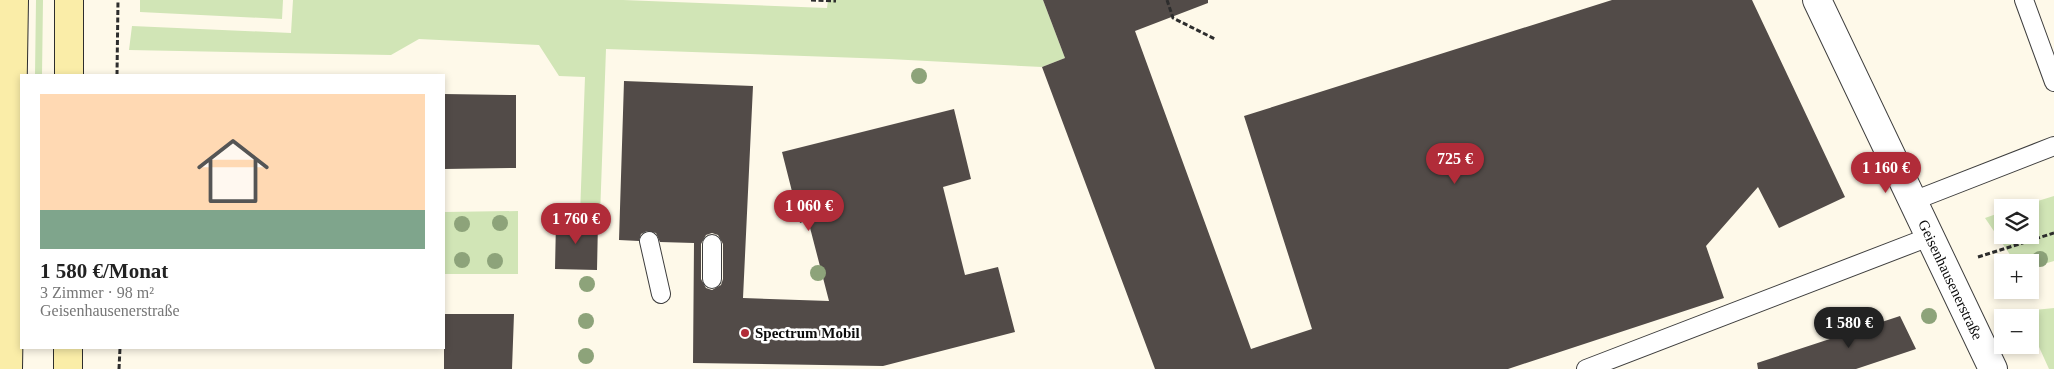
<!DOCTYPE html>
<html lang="de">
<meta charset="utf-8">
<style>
body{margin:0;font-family:"Times New Roman",serif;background:#f2f2f2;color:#222;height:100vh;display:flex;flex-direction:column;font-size:19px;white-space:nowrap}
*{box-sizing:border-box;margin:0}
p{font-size:16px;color:#767676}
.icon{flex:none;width:28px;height:28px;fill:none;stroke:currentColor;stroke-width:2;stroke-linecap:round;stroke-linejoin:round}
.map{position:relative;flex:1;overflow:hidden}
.drawer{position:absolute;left:20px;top:74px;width:425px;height:275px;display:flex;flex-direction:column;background:#fff;border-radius:0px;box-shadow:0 2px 8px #0003}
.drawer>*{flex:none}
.tools{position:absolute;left:1994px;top:199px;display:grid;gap:10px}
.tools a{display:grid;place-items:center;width:45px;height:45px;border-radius:0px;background:#fff;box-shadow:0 2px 8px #0003;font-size:25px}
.price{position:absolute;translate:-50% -42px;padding:0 11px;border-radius:18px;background:#b12c39;color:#fff;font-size:16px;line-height:32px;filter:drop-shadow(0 1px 2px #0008)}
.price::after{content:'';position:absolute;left:50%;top:30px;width:15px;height:11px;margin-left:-8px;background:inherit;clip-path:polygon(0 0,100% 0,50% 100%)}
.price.selected{background:#222;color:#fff}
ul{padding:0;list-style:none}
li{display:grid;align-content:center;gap:10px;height:265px;padding:0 20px}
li+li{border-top:1px solid #e0e0e0}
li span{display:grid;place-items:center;height:155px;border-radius:0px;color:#555}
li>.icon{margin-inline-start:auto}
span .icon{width:90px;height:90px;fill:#fffc;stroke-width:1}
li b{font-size:21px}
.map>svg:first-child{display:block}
.green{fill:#d1e5b6}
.building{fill:#524b48;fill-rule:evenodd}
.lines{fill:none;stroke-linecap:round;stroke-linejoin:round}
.service-casing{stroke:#3e3e3e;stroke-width:20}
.minor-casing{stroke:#3e3e3e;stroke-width:30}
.secondary-casing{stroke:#2d2d2d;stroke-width:30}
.path{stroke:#2d2d2d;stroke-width:3;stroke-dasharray:5 2.5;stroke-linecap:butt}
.service{stroke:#fff;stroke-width:18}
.minor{stroke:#fff;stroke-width:28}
.secondary{stroke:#faeda8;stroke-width:28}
.tree{fill:#8da37a}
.poi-dot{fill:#b12c39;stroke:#fff;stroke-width:2}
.labels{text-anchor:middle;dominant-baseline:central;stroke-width:5;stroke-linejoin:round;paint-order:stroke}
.street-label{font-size:15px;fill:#0b0b0b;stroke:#fff}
.poi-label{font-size:15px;font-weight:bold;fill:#0b0b0b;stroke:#fff;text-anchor:start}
</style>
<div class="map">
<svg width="2054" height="369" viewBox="0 0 2054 369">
<rect width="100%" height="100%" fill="#fef9e9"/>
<path class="green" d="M 36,0 L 43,0 L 42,75 L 35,75 Z
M 140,0 L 283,0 L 282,19 L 140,12 Z
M 293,0 L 623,0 L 827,8 L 828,0 L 1043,0 L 1065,58 L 1042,67 L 889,59 L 606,49 L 600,216 L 580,215 L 585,77 L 559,76 L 539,45 L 419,39 L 391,55 L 129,50 L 132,26 L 291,33 Z
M 2054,196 L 2054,261 L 2030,268 L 2030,262 L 2015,262 L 1985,218 L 2002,212 L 2002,235 L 2030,235 L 2030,208 L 2018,207 Z
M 518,211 L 518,274 L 444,274 L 444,212 Z
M 2054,308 L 2054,369 L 2049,369 L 2030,327 L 2030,318 L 2026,317 L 2023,311 Z"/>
<path class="building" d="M 1043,0 L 1208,0 L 1208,3 L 1135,31 L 1251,349 L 1312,329 L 1244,116 L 1612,0 L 1752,0 L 1845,197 L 1779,228 L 1758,187 L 1706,246 L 1724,298 L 1508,369 L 1155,369 L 1042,67 L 1065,58 Z
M 624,81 L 753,86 L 743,298 L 829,301 L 808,220 L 800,223 L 782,152 L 954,109 L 971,179 L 943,187 L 965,275 L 998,267 L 1015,332 L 883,366 L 693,363 L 694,243 L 660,242 L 656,233 L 647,231 L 641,234 L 639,241 L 619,240 ZM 712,233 L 718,235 L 723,244 L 723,279 L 721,285 L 712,290 L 706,288 L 701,279 L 701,244 L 706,235 Z
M 444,94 L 516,95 L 516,168 L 444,169 Z
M 556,221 L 598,222 L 597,270 L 555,269 Z
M 444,314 L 514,314 L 512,369 L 444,369 Z
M 1900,316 L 1916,349 L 1856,369 L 1758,369 L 1757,363 Z"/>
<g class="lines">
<g class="service-casing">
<path id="service" d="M 2024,0 L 2054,82
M 1913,201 L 2054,146
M 649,241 L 661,294
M 712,244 L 712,279
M 1586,369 L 1929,237"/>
</g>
<g class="minor-casing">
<g id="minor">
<path id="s1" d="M 1817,0 L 1993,369"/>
</g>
</g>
<g class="secondary-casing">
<path id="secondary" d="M 69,75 L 69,0
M 8,369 L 14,0
M 68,369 L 68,348"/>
</g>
<path class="path" d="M 811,0 L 836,1
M 1167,0 L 1173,18 L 1215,39
M 117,75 L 118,0
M 1978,257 L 2054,233
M 119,369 L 120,348"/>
<use href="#service" class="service"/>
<use href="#minor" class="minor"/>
<use href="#secondary" class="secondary"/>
</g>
<g class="tree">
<circle cx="919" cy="76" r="8"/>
<circle cx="500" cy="223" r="8"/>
<circle cx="462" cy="224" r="8"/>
<circle cx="2040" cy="259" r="8"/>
<circle cx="462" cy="260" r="8"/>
<circle cx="495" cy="261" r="8"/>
<circle cx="818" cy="273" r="8"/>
<circle cx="587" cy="284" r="8"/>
<circle cx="1929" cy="316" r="8"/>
<circle cx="586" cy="321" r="8"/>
<circle cx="586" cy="356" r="8"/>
</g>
<circle class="poi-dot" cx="745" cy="333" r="5"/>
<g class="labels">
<g class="street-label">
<text stroke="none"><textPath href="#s1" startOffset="310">Geisenhausenerstraße</textPath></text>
</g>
<g class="poi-label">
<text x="755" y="333">Spectrum Mobil</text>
</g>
</g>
</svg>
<div class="tools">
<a><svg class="icon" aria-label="layers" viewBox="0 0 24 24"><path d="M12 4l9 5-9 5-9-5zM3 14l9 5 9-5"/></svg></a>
<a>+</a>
<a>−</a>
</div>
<b class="price" style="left:1455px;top:185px">725 €</b>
<b class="price" style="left:1886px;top:194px">1 160 €</b>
<b class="price" style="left:809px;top:232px">1 060 €</b>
<b class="price" style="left:576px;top:245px">1 760 €</b>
<b class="price selected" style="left:1849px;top:349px">1 580 €</b>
<section class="drawer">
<ul>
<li><span style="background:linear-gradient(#ffd9b3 75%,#7fa58c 0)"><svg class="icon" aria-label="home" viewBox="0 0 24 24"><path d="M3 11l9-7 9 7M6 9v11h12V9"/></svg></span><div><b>1 580 €/Monat</b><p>3 Zimmer · 98 m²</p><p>Geisenhausenerstraße</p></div></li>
</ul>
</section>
</div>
